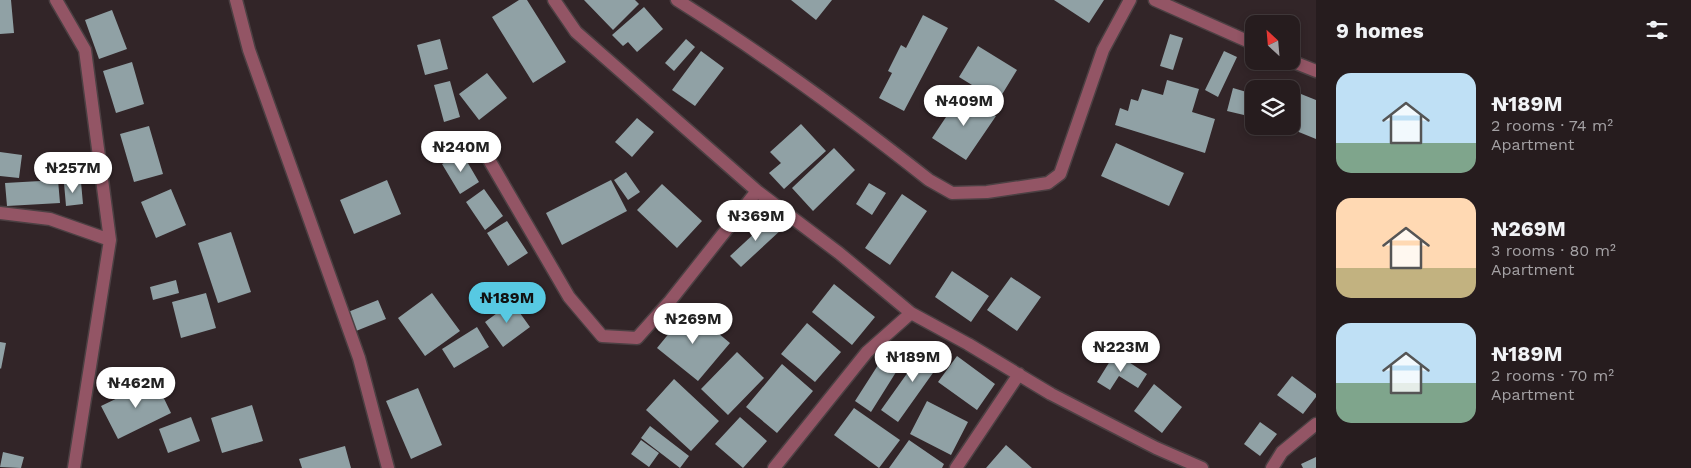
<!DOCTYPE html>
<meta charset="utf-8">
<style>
body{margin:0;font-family:"Work Sans",sans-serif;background:#32292b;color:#f1f3f6;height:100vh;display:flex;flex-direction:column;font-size:19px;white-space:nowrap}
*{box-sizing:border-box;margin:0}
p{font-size:16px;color:#a4a1a4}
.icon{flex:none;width:28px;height:28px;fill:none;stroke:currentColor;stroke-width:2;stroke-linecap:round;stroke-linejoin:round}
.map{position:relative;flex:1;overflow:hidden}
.panel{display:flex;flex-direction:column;background:#261c1e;width:375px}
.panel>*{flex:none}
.needle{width:32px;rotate:334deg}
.controls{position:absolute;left:1245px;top:15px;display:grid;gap:10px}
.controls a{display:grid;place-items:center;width:55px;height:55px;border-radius:10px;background:#261c1e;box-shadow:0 2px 8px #0003,0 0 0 1px #423a3c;font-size:25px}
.price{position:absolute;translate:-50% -42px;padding:0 11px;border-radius:18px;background:#fff;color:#222;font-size:16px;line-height:32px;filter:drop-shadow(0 1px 2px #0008)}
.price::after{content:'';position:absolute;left:50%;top:30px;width:15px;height:11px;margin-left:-8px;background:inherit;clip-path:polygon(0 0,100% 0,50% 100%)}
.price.active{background:#57c9e2;color:#111}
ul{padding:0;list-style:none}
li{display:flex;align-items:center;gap:15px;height:125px;padding:0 20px}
li span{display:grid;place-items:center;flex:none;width:140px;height:100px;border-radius:15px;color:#555}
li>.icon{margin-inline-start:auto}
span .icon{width:60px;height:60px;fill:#fffc;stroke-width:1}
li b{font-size:21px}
h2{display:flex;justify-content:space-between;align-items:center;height:60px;padding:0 20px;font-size:21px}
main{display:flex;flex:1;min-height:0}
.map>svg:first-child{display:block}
.building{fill:#90a1a5}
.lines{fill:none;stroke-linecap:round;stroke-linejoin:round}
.minor-casing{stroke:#4c4043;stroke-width:15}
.minor{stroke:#935565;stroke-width:12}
</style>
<main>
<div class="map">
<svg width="1316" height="468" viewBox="0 0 1316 468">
<rect width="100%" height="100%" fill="#322528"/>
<path class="building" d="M 0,0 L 11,0 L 14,33 L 0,34 Z
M 519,0 L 527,0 L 566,62 L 533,83 L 492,17 Z
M 584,0 L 635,0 L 639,4 L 613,30 Z
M 791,0 L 832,0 L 816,20 Z
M 1054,0 L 1104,0 L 1089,23 Z
M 644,7 L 663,29 L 637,52 L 628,42 L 623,46 L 612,35 Z
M 112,10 L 127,49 L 99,59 L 85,20 Z
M 923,15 L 948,28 L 904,111 L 879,98 L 892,73 L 888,71 L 901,45 L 906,48 Z
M 1170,34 L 1183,38 L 1173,70 L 1160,66 Z
M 440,39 L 448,69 L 425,75 L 417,45 Z
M 686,39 L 695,47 L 674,71 L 665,63 Z
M 978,46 L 1017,70 L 998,101 L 959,77 Z
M 701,51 L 724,68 L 695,106 L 672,90 Z
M 1224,51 L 1237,57 L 1218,97 L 1205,90 Z
M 132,62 L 144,104 L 116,113 L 103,71 Z
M 487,73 L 507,98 L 479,120 L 459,94 Z
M 1167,80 L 1199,89 L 1192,112 L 1215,119 L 1205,153 L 1115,125 L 1120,108 L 1128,111 L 1131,99 L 1138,101 L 1142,89 L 1163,95 Z
M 1265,80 L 1286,89 L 1261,89 Z
M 450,81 L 460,117 L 444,122 L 434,85 Z
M 1233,88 L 1250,93 L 1244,115 L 1227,111 Z
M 1291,90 L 1316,100 L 1316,139 L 1284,126 L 1291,126 Z
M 962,93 L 996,116 L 966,160 L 932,138 Z
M 637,118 L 654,132 L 632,157 L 615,142 Z
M 801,124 L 826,151 L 784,189 L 769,173 L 781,163 L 770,152 Z
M 149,126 L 163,174 L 134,182 L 120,134 Z
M 1116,143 L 1184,173 L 1169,206 L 1101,176 Z
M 834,148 L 855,170 L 813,211 L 792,188 Z
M 0,152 L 22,155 L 19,178 L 0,176 Z
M 462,153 L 479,182 L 460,194 L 442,164 Z
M 626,172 L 640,192 L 628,200 L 614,180 Z
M 58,180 L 60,203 L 7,206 L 5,183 Z
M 387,180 L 401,214 L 354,234 L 340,200 Z
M 611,180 L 627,211 L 562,245 L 546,213 Z
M 81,182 L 83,204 L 66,206 L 64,183 Z
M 869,183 L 886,193 L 872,215 L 856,204 Z
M 662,184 L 702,221 L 677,248 L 637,210 Z
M 171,189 L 186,225 L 156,238 L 141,202 Z
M 484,189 L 503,216 L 485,230 L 466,202 Z
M 902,194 L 927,211 L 890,265 L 865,248 Z
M 771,218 L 782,229 L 741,267 L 730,256 Z
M 507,221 L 528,253 L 508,266 L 487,233 Z
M 231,232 L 251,292 L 218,303 L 198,243 Z
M 952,271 L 989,296 L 971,322 L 935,297 Z
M 1011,277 L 1041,297 L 1017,331 L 987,310 Z
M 176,280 L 179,293 L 153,300 L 150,287 Z
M 834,284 L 875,317 L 852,345 L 812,312 Z
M 206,293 L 216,328 L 181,338 L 172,302 Z
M 432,293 L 460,331 L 425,356 L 398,318 Z
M 378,300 L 386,319 L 356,331 L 348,312 Z
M 512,302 L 530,327 L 503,347 L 485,322 Z
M 689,309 L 730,343 L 698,381 L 657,348 Z
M 807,323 L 841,352 L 815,382 L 781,354 Z
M 477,327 L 489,347 L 454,368 L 442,349 Z
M 0,342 L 6,343 L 1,369 L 0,368 Z
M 928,344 L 945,356 L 898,422 L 881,410 Z
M 887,351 L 903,361 L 871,412 L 855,401 Z
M 737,352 L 764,378 L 728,415 L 701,389 Z
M 1115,353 L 1147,374 L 1138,388 L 1119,376 L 1110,390 L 1097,382 Z
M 957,356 L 995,384 L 977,410 L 938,382 Z
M 782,364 L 813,391 L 777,433 L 746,407 Z
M 1292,376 L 1316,394 L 1316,397 L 1303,414 L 1277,395 Z
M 674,379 L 719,421 L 691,451 L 646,410 Z
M 155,380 L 171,413 L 118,439 L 101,406 Z
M 1154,384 L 1182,407 L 1162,433 L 1134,411 Z
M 418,388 L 442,445 L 411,459 L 386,401 Z
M 927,401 L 968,422 L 951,455 L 910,434 Z
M 252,405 L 263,441 L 222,453 L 211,418 Z
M 854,408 L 900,440 L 879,468 L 834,435 Z
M 191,417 L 200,441 L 168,453 L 159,429 Z
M 740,417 L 767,441 L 743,468 L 715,444 Z
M 1260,422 L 1277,434 L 1260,456 L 1244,444 Z
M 650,426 L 689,456 L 680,468 L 641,438 Z
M 641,440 L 659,453 L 649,467 L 631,454 Z
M 909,440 L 944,464 L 942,468 L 889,468 Z
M 1006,445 L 1032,468 L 986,468 Z
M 345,446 L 351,468 L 302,468 L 299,459 Z
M 3,452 L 24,457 L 21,468 L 0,467 Z
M 1316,457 L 1316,468 L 1303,468 L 1301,464 Z"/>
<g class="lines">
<g class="minor-casing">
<path id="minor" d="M 56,0 L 85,50 L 110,240 L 74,468
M 236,0 L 249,50 L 359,358 L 388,468
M 554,0 L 576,32 L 757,191 L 839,253 L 911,313 L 968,344 L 1051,394 L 1156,448 L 1202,468
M 677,0 C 765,55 848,116 929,180 L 952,193 L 987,192 L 1048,183 L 1060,174 L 1103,50 L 1130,0
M 1155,0 L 1254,44
M 1291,61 L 1316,71
M 481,146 L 569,297 L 602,336 L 637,338 L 670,301 L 757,191
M 0,213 L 50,219 L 110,240
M 774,468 L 867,352 L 911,313
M 956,468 L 1019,374
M 1272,468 L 1282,452 L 1316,424"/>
</g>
<use href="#minor" class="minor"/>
</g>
</svg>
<div class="controls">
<a><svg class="needle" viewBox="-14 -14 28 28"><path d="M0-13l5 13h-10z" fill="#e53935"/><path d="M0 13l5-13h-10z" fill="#a4a1a4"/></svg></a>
<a><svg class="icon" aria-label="layers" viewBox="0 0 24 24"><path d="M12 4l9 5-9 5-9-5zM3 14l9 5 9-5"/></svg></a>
</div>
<b class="price" style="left:964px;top:127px">₦409M</b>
<b class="price" style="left:461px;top:173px">₦240M</b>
<b class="price" style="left:73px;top:194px">₦257M</b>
<b class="price" style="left:756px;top:242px">₦369M</b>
<b class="price active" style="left:507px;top:324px">₦189M</b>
<b class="price" style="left:693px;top:345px">₦269M</b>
<b class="price" style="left:1121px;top:373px">₦223M</b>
<b class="price" style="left:913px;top:383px">₦189M</b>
<b class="price" style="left:136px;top:409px">₦462M</b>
</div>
<section class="panel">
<h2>9 homes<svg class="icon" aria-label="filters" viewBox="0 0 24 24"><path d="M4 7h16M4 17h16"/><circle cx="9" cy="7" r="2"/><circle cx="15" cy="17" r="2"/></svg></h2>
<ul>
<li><span style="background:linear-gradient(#bfe0f5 70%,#7fa58c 0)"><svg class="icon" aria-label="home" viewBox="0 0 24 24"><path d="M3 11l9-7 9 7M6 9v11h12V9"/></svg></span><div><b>₦189M</b><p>2 rooms · 74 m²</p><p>Apartment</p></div></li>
<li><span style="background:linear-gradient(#ffd9b3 70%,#c2b280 0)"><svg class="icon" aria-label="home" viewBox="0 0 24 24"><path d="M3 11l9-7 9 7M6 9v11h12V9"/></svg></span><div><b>₦269M</b><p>3 rooms · 80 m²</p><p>Apartment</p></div></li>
<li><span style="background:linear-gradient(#bfe0f5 60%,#7fa58c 0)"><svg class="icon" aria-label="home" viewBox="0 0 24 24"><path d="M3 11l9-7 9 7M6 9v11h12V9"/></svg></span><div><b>₦189M</b><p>2 rooms · 70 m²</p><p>Apartment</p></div></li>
</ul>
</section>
</main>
